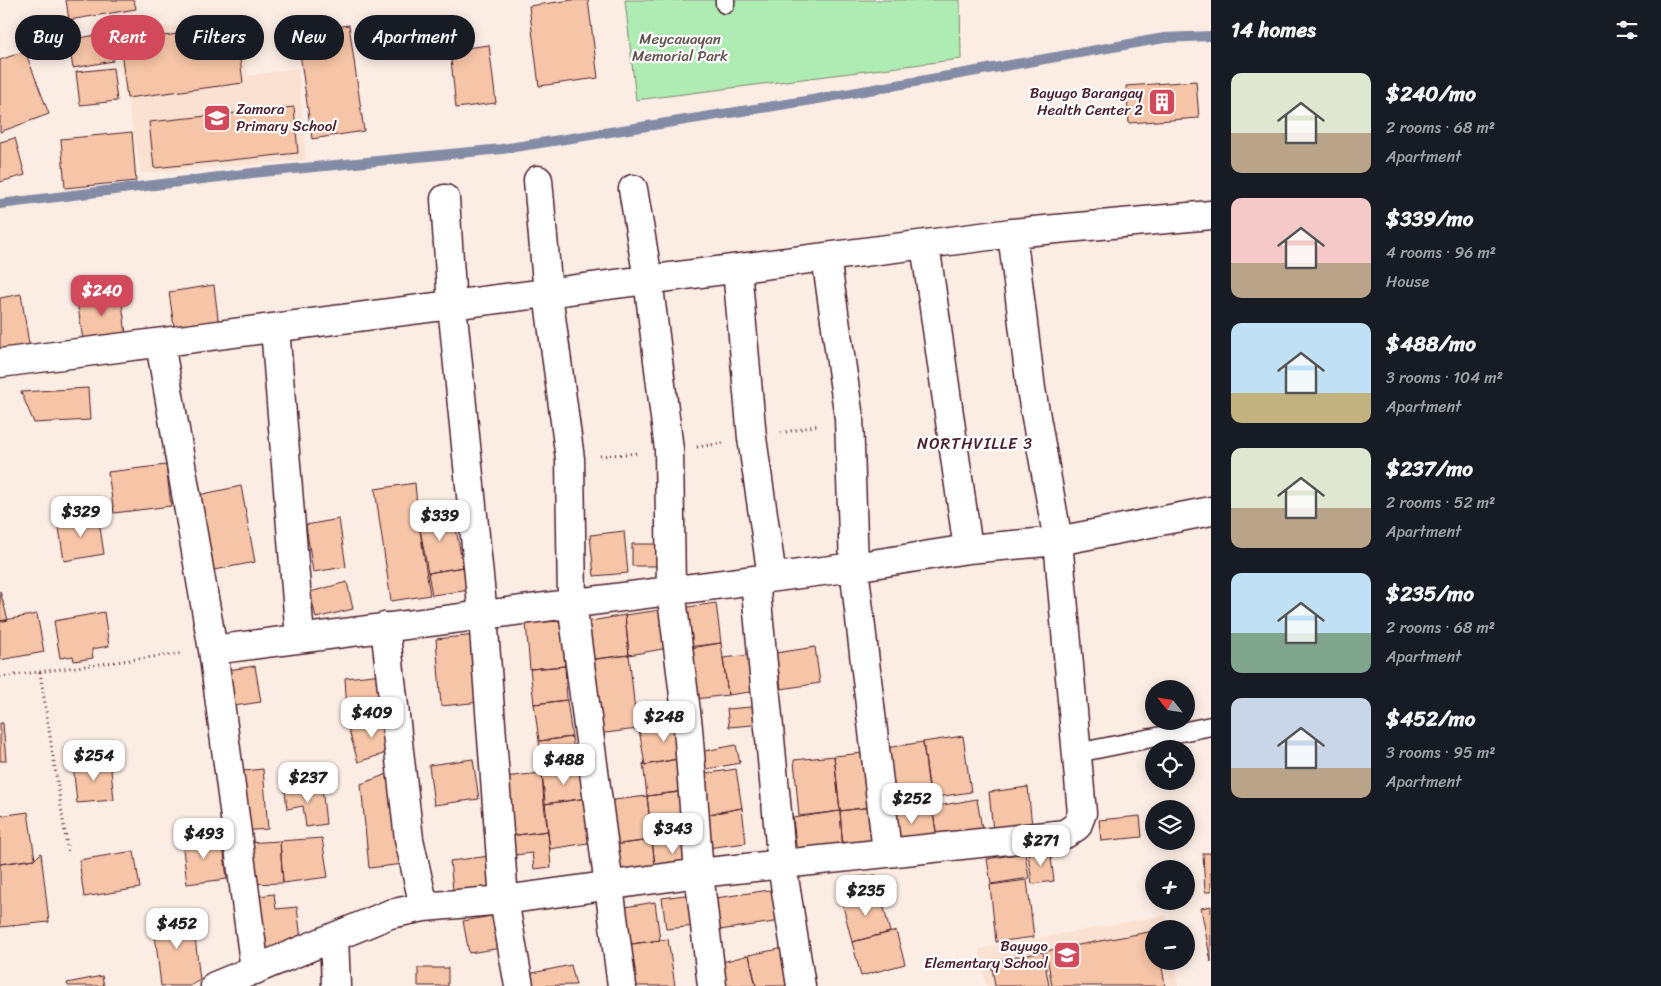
<!DOCTYPE html>
<meta charset="utf-8">
<style>
body{margin:0;font-family:Sriracha,sans-serif;background:#242831;color:#f1f3f6;height:100vh;display:flex;flex-direction:column;font-size:19px;white-space:nowrap}
*{box-sizing:border-box;margin:0}
p{font-size:16px;color:#9ea1a6}
.icon{flex:none;width:28px;height:28px;fill:none;stroke:currentColor;stroke-width:2;stroke-linecap:round;stroke-linejoin:round}
.map{position:relative;flex:1;overflow:hidden}
.drawer{display:flex;flex-direction:column;background:#171b24;width:450px}
.drawer>*{flex:none}
.hud{position:absolute;left:15px;top:15px;width:475px;height:45px;display:flex;gap:10px}
.needle{width:32px;rotate:300deg}
.controls{position:absolute;left:1145px;top:680px;display:grid;gap:10px}
.controls a{display:grid;place-items:center;width:50px;height:50px;border-radius:50%;background:#171b24;box-shadow:0 2px 12px #0003;font-size:25px}
.price{position:absolute;translate:-50% -42px;padding:0 11px;border-radius:10px;background:#fff;color:#222;font-size:16px;line-height:32px;filter:drop-shadow(0 1px 2px #0008)}
.price::after{content:'';position:absolute;left:50%;top:30px;width:15px;height:11px;margin-left:-8px;background:inherit;clip-path:polygon(0 0,100% 0,50% 100%)}
.price.on{background:#d1495b;color:#fff}
ul{padding:0;list-style:none}
li{display:flex;align-items:center;gap:15px;height:125px;padding:0 20px}
li span{display:grid;place-items:center;flex:none;width:140px;height:100px;border-radius:10px;color:#555}
li>.icon{margin-inline-start:auto}
span .icon{width:60px;height:60px;fill:#fffc;stroke-width:1}
li b{font-size:21px}
h2{display:flex;justify-content:space-between;align-items:center;height:60px;padding:0 20px;font-size:21px}
.pill{padding:0 18px;border-radius:22px;background:#171b24;box-shadow:0 2px 12px #0003;font-size:18px;line-height:45px}
.pill.on{background:#d1495b;color:#fff}
main{display:flex;flex:1;min-height:0}
.map>svg:first-child{display:block}
.built{fill:#fae1d1}
.green{fill:#afecb3;stroke:#7c866f}
.lines{fill:none;stroke-linecap:round;stroke-linejoin:round}
.stream{stroke:#848ca5;stroke-width:10}
.building{fill:#f6c4a6;stroke:#4a1f2b}
.service-casing{stroke:#4a1f2b;stroke-width:21}
.minor-casing{stroke:#4a1f2b;stroke-width:31}
.path{stroke:#4a1f2b;stroke-width:3;stroke-dasharray:1 4;stroke-linecap:butt}
.service{stroke:#fff;stroke-width:18}
.minor{stroke:#fff;stroke-width:28}
.labels{text-anchor:middle;dominant-baseline:central;stroke-width:4.5;stroke-linejoin:round;paint-order:stroke}
.park-label{font-size:15px;fill:#63524d;stroke:#fff}
.poi-label{font-size:15px;fill:#4a1f2b;stroke:#fff;text-anchor:end}
.neighbourhood-label{font-size:16px;letter-spacing:1px;fill:#4a1f2b;stroke:#fff}
</style>
<main>
<div class="map">
<svg width="1211" height="986" viewBox="0 0 1211 986">
<rect width="100%" height="100%" fill="#fcede4"/>
<filter id="ink" filterUnits="userSpaceOnUse"><feTurbulence type="fractalNoise" baseFrequency=".02" numOctaves="2"/><feDisplacementMap in="SourceGraphic" scale="10" xChannelSelector="R" yChannelSelector="G"/><feConvolveMatrix kernelMatrix="1 2 1 2 8 2 1 2 1" color-interpolation-filters="sRGB"/></filter>
<g filter="url(#ink)">
<path class="built" d="M 243,14 L 248,76 L 298,68 L 306,160 L 141,173 L 115,37 Z
M 1166,915 L 1168,929 L 1154,929 L 1154,961 L 1174,961 L 1178,986 L 986,986 L 979,949 Z"/>
<path class="green" d="M 625,0 L 960,0 L 961,59 L 636,100 Z"/>
<g class="lines">
<path class="stream" d="M 0,204 L 252,173 L 502,149 L 812,100 L 1164,38 L 1211,36"/>
</g>
<path class="building" d="M 66,0 L 134,0 L 136,9 L 69,20 Z
M 572,0 L 588,0 L 598,78 L 539,86 L 529,6 Z
M 349,25 L 364,131 L 312,139 L 297,32 Z
M 236,26 L 243,83 L 127,98 L 120,42 Z
M 108,33 L 113,61 L 73,68 L 68,40 Z
M 489,45 L 496,103 L 456,108 L 450,50 Z
M 25,51 L 49,114 L 0,132 L 0,60 Z
M 113,68 L 117,101 L 80,105 L 76,72 Z
M 1196,81 L 1199,118 L 1129,123 L 1126,86 Z
M 294,107 L 298,153 L 154,168 L 149,122 Z
M 132,132 L 136,181 L 65,188 L 61,139 Z
M 15,138 L 25,175 L 0,182 L 0,142 Z
M 214,285 L 219,327 L 175,334 L 169,292 Z
M 21,294 L 30,350 L 0,355 L 0,298 Z
M 121,295 L 126,334 L 83,340 L 77,301 Z
M 88,388 L 90,420 L 34,423 L 21,392 Z
M 166,465 L 171,506 L 114,513 L 108,472 Z
M 415,483 L 418,518 L 430,595 L 391,601 L 375,489 Z
M 241,486 L 255,562 L 209,571 L 194,496 Z
M 453,512 L 463,567 L 428,573 L 418,518 Z
M 98,514 L 104,554 L 64,561 L 58,521 Z
M 339,519 L 346,567 L 313,572 L 306,525 Z
M 624,531 L 628,573 L 594,576 L 590,535 Z
M 632,544 L 663,544 L 663,566 L 632,566 Z
M 463,567 L 469,567 L 471,590 L 432,595 L 428,573 Z
M 347,582 L 353,609 L 316,618 L 310,592 Z
M 0,591 L 8,620 L 0,622 Z
M 716,603 L 721,643 L 679,648 L 674,609 Z
M 668,609 L 674,647 L 629,655 L 625,615 Z
M 104,612 L 109,646 L 92,649 L 93,658 L 74,661 L 73,656 L 60,658 L 54,621 Z
M 37,614 L 44,652 L 0,660 L 0,621 Z
M 625,615 L 629,655 L 585,660 L 580,623 Z
M 562,621 L 565,666 L 530,669 L 526,623 Z
M 476,635 L 481,702 L 441,706 L 436,639 Z
M 721,643 L 728,695 L 688,700 L 685,649 Z
M 815,647 L 820,683 L 781,689 L 776,653 Z
M 760,654 L 765,690 L 728,695 L 723,658 Z
M 629,655 L 637,729 L 590,735 L 581,661 Z
M 255,666 L 261,702 L 227,707 L 221,671 Z
M 565,666 L 567,700 L 534,704 L 530,669 Z
M 383,674 L 386,716 L 348,730 L 345,678 Z
M 567,700 L 572,737 L 539,741 L 534,704 Z
M 763,706 L 764,724 L 729,727 L 727,709 Z
M 386,716 L 396,750 L 358,762 L 348,727 Z
M 683,721 L 689,757 L 645,765 L 639,729 Z
M 0,723 L 3,723 L 6,761 L 0,761 Z
M 963,736 L 971,792 L 930,798 L 923,742 Z
M 572,737 L 576,768 L 542,773 L 539,741 Z
M 923,742 L 932,807 L 893,813 L 886,748 Z
M 736,745 L 740,763 L 697,771 L 694,753 Z
M 873,752 L 879,806 L 840,811 L 834,756 Z
M 834,756 L 840,811 L 799,816 L 794,760 Z
M 473,759 L 479,799 L 434,805 L 429,765 Z
M 677,759 L 680,792 L 647,796 L 643,763 L 645,765 Z
M 110,760 L 114,800 L 77,803 L 73,764 Z
M 582,767 L 588,798 L 544,804 L 542,773 Z
M 263,769 L 268,829 L 241,831 L 235,772 Z
M 736,769 L 742,808 L 704,815 L 697,775 Z
M 395,771 L 404,864 L 369,868 L 361,784 Z
M 542,773 L 548,831 L 510,836 L 503,777 Z
M 322,786 L 326,824 L 306,827 L 303,806 L 287,809 L 285,791 Z
M 1028,787 L 1032,826 L 993,831 L 989,792 Z
M 683,791 L 689,835 L 652,840 L 647,796 Z
M 647,796 L 652,840 L 612,845 L 606,801 Z
M 588,798 L 594,842 L 550,849 L 544,804 Z
M 977,799 L 982,829 L 937,837 L 932,807 Z
M 879,806 L 883,844 L 843,850 L 840,811 Z
M 932,807 L 937,837 L 892,844 L 888,813 Z
M 742,808 L 746,843 L 707,848 L 704,815 Z
M 840,811 L 843,850 L 797,854 L 793,818 Z
M 28,812 L 35,859 L 0,864 L 0,816 Z
M 1140,816 L 1142,837 L 1101,841 L 1099,820 Z
M 548,831 L 551,867 L 534,869 L 532,853 L 506,856 L 510,836 Z
M 222,835 L 227,879 L 187,884 L 182,840 Z
M 689,835 L 694,869 L 656,874 L 652,840 Z
M 322,838 L 328,877 L 283,883 L 280,841 Z
M 652,840 L 656,874 L 618,881 L 612,845 Z
M 280,841 L 283,883 L 247,884 L 245,843 Z
M 1050,850 L 1054,881 L 1032,884 L 1028,853 Z
M 134,851 L 140,888 L 84,897 L 79,860 Z
M 41,853 L 49,922 L 0,927 L 0,864 L 35,859 Z
M 1025,853 L 1029,878 L 991,884 L 987,859 Z
M 1203,853 L 1211,853 L 1211,892 L 1205,892 Z
M 498,855 L 502,895 L 454,900 L 450,861 Z
M 876,875 L 880,892 L 847,899 L 844,879 Z
M 1027,880 L 1034,937 L 996,942 L 990,885 Z
M 783,888 L 788,920 L 713,931 L 709,899 Z
M 880,892 L 890,932 L 852,942 L 842,902 Z
M 274,894 L 276,909 L 297,907 L 301,939 L 265,951 L 259,896 Z
M 692,894 L 696,926 L 666,929 L 662,898 Z
M 655,902 L 660,940 L 624,945 L 619,908 Z
M 1211,906 L 1211,962 L 1201,908 Z
M 192,912 L 200,980 L 190,986 L 161,986 L 153,917 Z
M 503,914 L 508,947 L 469,953 L 463,921 Z
M 896,931 L 905,964 L 861,976 L 852,942 Z
M 1154,931 L 1154,961 L 1161,961 L 1165,986 L 1052,986 L 1046,951 Z
M 668,939 L 675,986 L 629,986 L 624,945 Z
M 789,947 L 797,986 L 756,986 L 749,955 Z
M 1043,952 L 1049,986 L 995,986 L 991,962 Z
M 749,955 L 756,986 L 716,986 L 711,965 Z
M 571,965 L 576,985 L 526,986 L 523,975 Z
M 418,968 L 448,968 L 448,986 L 418,986 Z
M 102,976 L 104,986 L 68,986 L 67,983 Z"/>
<g class="lines">
<g class="service-casing">
<path id="service" d="M 725,0 L 725,4
M 1077,753 L 1211,726"/>
</g>
<g class="minor-casing">
<path id="minor" d="M 538,180 L 548,294 L 570,459 L 572,603 L 622,986
M 633,189 L 648,279 L 669,450 L 671,590 L 688,728 L 699,873 L 712,986
M 445,199 L 452,305 L 483,616 L 504,900 L 519,986
M 925,244 L 968,549
M 826,257 L 849,418 L 854,567 L 887,852
M 737,269 L 752,438 L 772,577
M 275,328 L 300,638
M 160,343 L 213,650 L 255,970
M 0,363 L 1012,233 L 1211,215
M 755,580 L 782,865 L 801,986
M 385,627 L 409,839 L 424,907
M 213,650 L 854,567 L 968,549 L 1058,541 L 1211,511
M 334,937 L 336,986
M 215,986 L 390,914 L 424,907 L 504,900 L 699,873 L 1065,834 L 1077,826 L 1082,813 L 1058,541 L 1031,389 L 1012,233"/>
</g>
<path class="path" d="M 781,433 L 819,425
M 697,447 L 723,443
M 600,456 L 639,453
M 40,672 L 68,852
M 0,677 L 183,653"/>
<use href="#service" class="service"/>
<use href="#minor" class="minor"/>
</g>
</g>
<defs>
<g id="building-square" transform="scale(1.4375)"><rect x="-9" y="-9" width="18" height="18" rx="4" fill="#d1495b" stroke="#fff"/><path d="M-4-6H4V6H1V3H-1V6H-4ZM-2.5-4.3h1.7v1.8h-1.7ZM.8-4.3h1.7v1.8H.8ZM-2.5-1h1.7V.8h-1.7ZM.8-1h1.7V.8H.8Z" fill="#fff"/></g>
<g id="school-square" transform="scale(1.4375)"><rect x="-9" y="-9" width="18" height="18" rx="4" fill="#d1495b" stroke="#fff"/><path d="M0-5L7-2L0 1L-7-2ZM-4 1L0 2.5L4 1V4Q0 6-4 4Z" fill="#fff"/></g>
</defs>
<g fill-rule="evenodd">
<use href="#building-square" x="1162" y="102"/>
<use href="#school-square" x="217" y="118"/>
<use href="#school-square" x="1067" y="955"/>
</g>
<g class="labels">
<g class="park-label">
<text x="680" y="39">Meycauayan<tspan x="680" dy="17">Memorial Park</tspan></text>
</g>
<g class="poi-label">
<text x="1143" y="93">Bayugo Barangay<tspan x="1143" dy="17">Health Center 2</tspan></text>
<text x="236" y="109" text-anchor="start">Zamora<tspan x="236" dy="17">Primary School</tspan></text>
<text x="1048" y="946">Bayugo<tspan x="1048" dy="17">Elementary School</tspan></text>
</g>
<g class="neighbourhood-label">
<text x="975" y="443">NORTHVILLE 3</text>
</g>
</g>
</svg>
<div class="controls">
<a><svg class="needle" viewBox="-14 -14 28 28"><path d="M0-13l5 13h-10z" fill="#e53935"/><path d="M0 13l5-13h-10z" fill="#9ea1a6"/></svg></a>
<a><svg class="icon" aria-label="locate" viewBox="0 0 24 24"><circle cx="12" cy="12" r="6"/><path d="M12 2v4M12 18v4M2 12h4M18 12h4"/></svg></a>
<a><svg class="icon" aria-label="layers" viewBox="0 0 24 24"><path d="M12 4l9 5-9 5-9-5zM3 14l9 5 9-5"/></svg></a>
<a>+</a>
<a>−</a>
</div>
<b class="price on" style="left:102px;top:317px">$240</b>
<b class="price" style="left:81px;top:538px">$329</b>
<b class="price" style="left:440px;top:542px">$339</b>
<b class="price" style="left:372px;top:739px">$409</b>
<b class="price" style="left:664px;top:743px">$248</b>
<b class="price" style="left:94px;top:782px">$254</b>
<b class="price" style="left:564px;top:786px">$488</b>
<b class="price" style="left:308px;top:804px">$237</b>
<b class="price" style="left:912px;top:825px">$252</b>
<b class="price" style="left:673px;top:855px">$343</b>
<b class="price" style="left:204px;top:860px">$493</b>
<b class="price" style="left:1041px;top:867px">$271</b>
<b class="price" style="left:866px;top:917px">$235</b>
<b class="price" style="left:177px;top:950px">$452</b>
<div class="hud">
<a class="pill">Buy</a>
<a class="pill on">Rent</a>
<a class="pill">Filters</a>
<a class="pill">New</a>
<a class="pill">Apartment</a>
</div>
</div>
<section class="drawer">
<h2>14 homes<svg class="icon" aria-label="filters" viewBox="0 0 24 24"><path d="M4 7h16M4 17h16"/><circle cx="9" cy="7" r="2"/><circle cx="15" cy="17" r="2"/></svg></h2>
<ul>
<li><span style="background:linear-gradient(#dfe7d0 60%,#b9a48a 0)"><svg class="icon" aria-label="home" viewBox="0 0 24 24"><path d="M3 11l9-7 9 7M6 9v11h12V9"/></svg></span><div><b>$240/mo</b><p>2 rooms · 68 m²</p><p>Apartment</p></div></li>
<li><span style="background:linear-gradient(#f6c9c9 65%,#b9a48a 0)"><svg class="icon" aria-label="home" viewBox="0 0 24 24"><path d="M3 11l9-7 9 7M6 9v11h12V9"/></svg></span><div><b>$339/mo</b><p>4 rooms · 96 m²</p><p>House</p></div></li>
<li><span style="background:linear-gradient(#bfe0f5 70%,#c2b280 0)"><svg class="icon" aria-label="home" viewBox="0 0 24 24"><path d="M3 11l9-7 9 7M6 9v11h12V9"/></svg></span><div><b>$488/mo</b><p>3 rooms · 104 m²</p><p>Apartment</p></div></li>
<li><span style="background:linear-gradient(#dfe7d0 60%,#b9a48a 0)"><svg class="icon" aria-label="home" viewBox="0 0 24 24"><path d="M3 11l9-7 9 7M6 9v11h12V9"/></svg></span><div><b>$237/mo</b><p>2 rooms · 52 m²</p><p>Apartment</p></div></li>
<li><span style="background:linear-gradient(#bfe0f5 60%,#7fa58c 0)"><svg class="icon" aria-label="home" viewBox="0 0 24 24"><path d="M3 11l9-7 9 7M6 9v11h12V9"/></svg></span><div><b>$235/mo</b><p>2 rooms · 68 m²</p><p>Apartment</p></div></li>
<li><span style="background:linear-gradient(#c9d6e8 70%,#b9a48a 0)"><svg class="icon" aria-label="home" viewBox="0 0 24 24"><path d="M3 11l9-7 9 7M6 9v11h12V9"/></svg></span><div><b>$452/mo</b><p>3 rooms · 95 m²</p><p>Apartment</p></div></li>
</ul>
</section>
</main>
